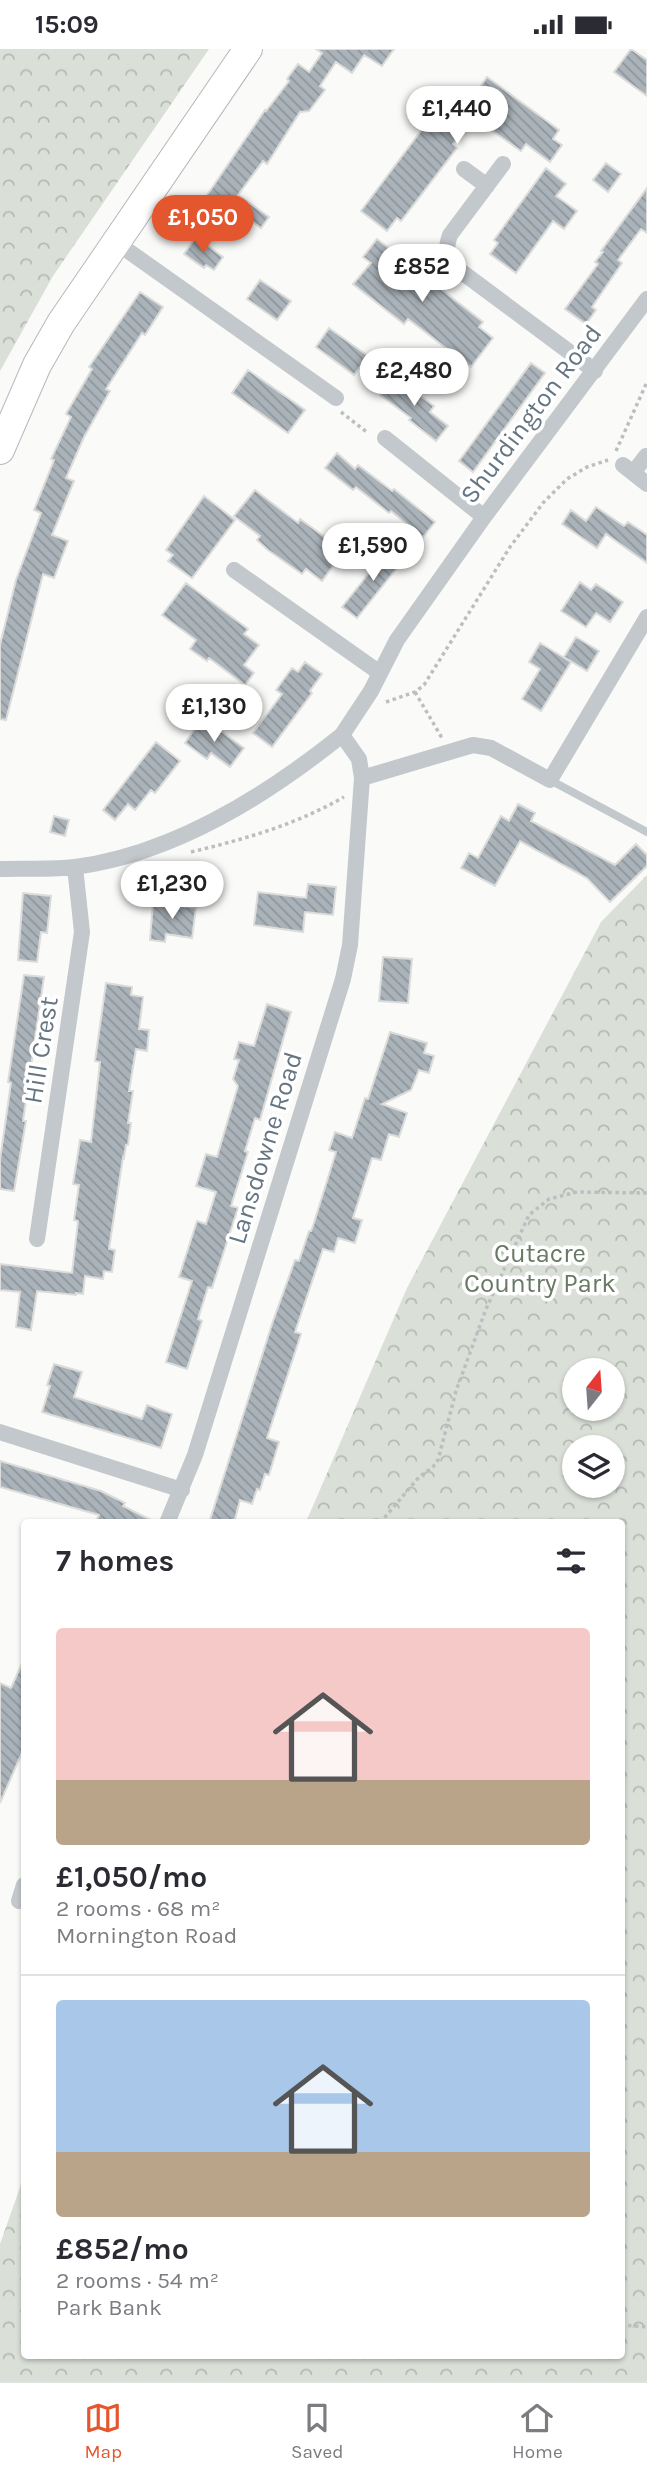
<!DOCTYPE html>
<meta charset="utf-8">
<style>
body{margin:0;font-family:Karla,sans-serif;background:#f7f7f7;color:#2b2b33;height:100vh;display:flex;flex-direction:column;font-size:26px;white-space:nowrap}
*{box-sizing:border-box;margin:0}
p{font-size:23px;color:#7c7c81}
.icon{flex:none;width:38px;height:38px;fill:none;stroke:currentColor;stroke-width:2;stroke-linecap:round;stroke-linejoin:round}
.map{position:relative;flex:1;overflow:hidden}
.panel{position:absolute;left:21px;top:1470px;width:604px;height:840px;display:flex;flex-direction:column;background:#fff;border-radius:7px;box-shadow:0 2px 5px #0004}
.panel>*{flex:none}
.needle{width:46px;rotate:17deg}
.fabs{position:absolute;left:562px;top:1309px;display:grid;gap:14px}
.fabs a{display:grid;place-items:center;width:63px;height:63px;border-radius:50%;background:#fff;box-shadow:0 2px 5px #0004;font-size:35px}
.price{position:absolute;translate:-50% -60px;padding:0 16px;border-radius:24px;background:#fff;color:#222;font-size:23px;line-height:46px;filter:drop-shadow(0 2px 4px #0008)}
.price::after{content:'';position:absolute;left:50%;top:42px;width:21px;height:16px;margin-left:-10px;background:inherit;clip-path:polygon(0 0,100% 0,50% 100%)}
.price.current{background:#e4572e;color:#fff}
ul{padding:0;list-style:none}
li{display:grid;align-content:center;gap:14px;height:371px;padding:0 35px}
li+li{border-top:2px solid #e1e1e2}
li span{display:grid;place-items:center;height:217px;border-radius:7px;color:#555}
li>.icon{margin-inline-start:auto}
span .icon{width:126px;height:126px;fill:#fffc;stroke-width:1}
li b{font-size:30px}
h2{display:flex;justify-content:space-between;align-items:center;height:84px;padding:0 35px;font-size:30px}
.status{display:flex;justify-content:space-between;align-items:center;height:49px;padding:0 35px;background:#fff;direction:ltr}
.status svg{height:19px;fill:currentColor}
.tab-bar{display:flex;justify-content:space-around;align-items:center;height:98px;border-top:2px solid #e1e1e2;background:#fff;font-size:19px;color:#7c7c81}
.tab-bar a{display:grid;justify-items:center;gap:4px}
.tab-bar .current{color:#e4572e}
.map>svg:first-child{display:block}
.park{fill:url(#park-crowns);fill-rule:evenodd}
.building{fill:url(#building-back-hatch);stroke:#dcdcda;stroke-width:2}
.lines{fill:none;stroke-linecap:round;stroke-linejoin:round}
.highway-casing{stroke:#b4b9bd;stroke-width:30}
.path{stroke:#bbbfc2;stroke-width:3.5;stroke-dasharray:3.5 3.5;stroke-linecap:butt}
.lane{stroke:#c3c8cc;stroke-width:8}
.street{stroke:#c3c8cc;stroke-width:16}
.highway{stroke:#fff;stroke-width:28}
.labels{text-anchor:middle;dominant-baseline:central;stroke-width:7;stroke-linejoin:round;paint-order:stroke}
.street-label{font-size:26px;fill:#657683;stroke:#fff}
.park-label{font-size:26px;fill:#687a64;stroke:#fff}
</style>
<div class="status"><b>15:09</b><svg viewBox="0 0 49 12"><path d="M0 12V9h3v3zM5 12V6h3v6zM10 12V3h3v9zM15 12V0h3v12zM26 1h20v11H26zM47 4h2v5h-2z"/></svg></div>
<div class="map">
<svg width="647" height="2332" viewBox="0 0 647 2332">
<defs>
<pattern id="park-crowns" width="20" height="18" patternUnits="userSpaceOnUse" patternTransform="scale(1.75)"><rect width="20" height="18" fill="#dadfd7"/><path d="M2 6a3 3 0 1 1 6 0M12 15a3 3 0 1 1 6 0" fill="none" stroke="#b4b9b4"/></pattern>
<pattern id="building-back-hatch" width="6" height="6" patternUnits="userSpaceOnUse" patternTransform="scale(1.75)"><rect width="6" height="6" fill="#aab3b9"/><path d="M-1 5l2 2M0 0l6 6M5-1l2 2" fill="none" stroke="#8e969c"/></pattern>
</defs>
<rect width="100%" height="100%" fill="#fafaf8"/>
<path class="park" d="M 0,0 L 209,0 L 53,227 L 0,322 Z
M 647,826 L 647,2332 L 0,2332 L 0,2195 L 24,2127 L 24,2306 L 621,2306 L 621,1474 L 306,1473 L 407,1239 L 601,873 ZM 574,1321 L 612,1321 L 612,1360 L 574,1360 ZM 574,1398 L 612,1398 L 612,1437 L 574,1437 Z"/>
<path class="building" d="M 316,0 L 394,0 L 382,17 L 364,6 L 352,24 L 336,13 L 320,37 L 325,41 L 309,62 L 300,63 L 267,115 L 263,112 L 238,146 L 269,168 L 261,179 L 231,158 L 205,194 L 184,180 L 265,61 L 266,62 L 289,32 L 287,30 L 298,15 L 309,23 L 322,4 Z
M 631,0 L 647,11 L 647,47 L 614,23 Z
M 487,28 L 559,81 L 553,90 L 562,96 L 550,113 L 526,95 L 521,102 L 473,68 L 453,95 L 457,99 L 401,172 L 397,169 L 387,182 L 361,162 L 450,43 L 467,57 Z
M 606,114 L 621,125 L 608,143 L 593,131 Z
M 546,119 L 566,135 L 556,147 L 577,162 L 564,180 L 553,172 L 516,224 L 490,205 L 498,194 L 494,191 Z
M 647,139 L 647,184 L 641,180 L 618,211 L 622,214 L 592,258 L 596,261 L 586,275 L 565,260 L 598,215 L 595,213 L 603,203 L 601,202 Z
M 196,188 L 223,208 L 214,221 L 206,216 L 204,219 L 184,205 Z
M 377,190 L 483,273 L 479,278 L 493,289 L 471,318 L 408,270 L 404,275 L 353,235 L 371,214 L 363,208 Z
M 260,231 L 291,252 L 277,271 L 247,250 Z
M 140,243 L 163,258 L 145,286 L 142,284 L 106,340 L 110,342 L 84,388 L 66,429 L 74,432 L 52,486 L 68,492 L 54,529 L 43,525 L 6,671 L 0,670 L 0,596 L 16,531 L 41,464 L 34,461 L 54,411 L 51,410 L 71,368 L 66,365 L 92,320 L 89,318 Z
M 329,279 L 368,307 L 354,326 L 316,298 Z
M 531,314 L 545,324 L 473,423 L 459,412 Z
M 248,321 L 305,361 L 288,384 L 232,344 Z
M 394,328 L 434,357 L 430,363 L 448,377 L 436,392 L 409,371 L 411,369 L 380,346 Z
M 337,404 L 355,420 L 358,416 L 392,442 L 394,440 L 435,473 L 423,488 L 391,462 L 389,464 L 356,438 L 353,441 L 325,419 Z
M 255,441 L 298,474 L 300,470 L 344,502 L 322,532 L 306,520 L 302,525 L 268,501 L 257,491 L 260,487 L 234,467 Z
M 204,447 L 235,471 L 192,529 L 168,512 L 173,506 L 166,501 Z
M 596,458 L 624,477 L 628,473 L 647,486 L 647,514 L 606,485 L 597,499 L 562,475 L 571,461 L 586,472 Z
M 389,499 L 404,510 L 357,569 L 342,558 Z
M 580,533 L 591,541 L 596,535 L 623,553 L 610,573 L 596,564 L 586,578 L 561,562 Z
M 186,534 L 248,580 L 244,585 L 259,596 L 244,616 L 254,624 L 245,636 L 209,609 L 207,612 L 190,600 L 196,591 L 162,566 Z
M 576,588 L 599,602 L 587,622 L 564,608 Z
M 540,594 L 571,613 L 541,662 L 522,650 L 540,620 L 529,613 Z
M 305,613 L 322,625 L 310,642 L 312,644 L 272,698 L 253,684 L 282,645 L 276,641 L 292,619 L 298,623 Z
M 208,673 L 244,699 L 230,718 L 211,704 L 207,710 L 185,694 L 198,675 L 204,679 Z
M 156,693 L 180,712 L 155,744 L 151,741 L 135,761 L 128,755 L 115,771 L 103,761 Z
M 518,755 L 535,764 L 531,772 L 615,816 L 636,795 L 647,806 L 647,817 L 610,853 L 587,829 L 520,792 L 495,837 L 461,819 L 469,804 L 478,809 L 501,767 L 509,772 Z
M 54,767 L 69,771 L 65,787 L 50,783 Z
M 308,835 L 336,838 L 333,866 L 305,863 L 303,883 L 254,876 L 258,843 L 306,849 Z
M 23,844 L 51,847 L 47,884 L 41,883 L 37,913 L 18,911 Z
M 153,853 L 196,859 L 192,889 L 166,885 L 165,893 L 150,891 Z
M 383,908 L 412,910 L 408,954 L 379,952 Z
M 24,926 L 44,928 L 23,1072 L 26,1072 L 14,1142 L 0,1140 L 0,1111 L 11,1034 L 8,1033 Z
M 106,934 L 132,938 L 131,946 L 143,948 L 139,980 L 149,981 L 147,1002 L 136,1000 L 129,1042 L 133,1042 L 128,1074 L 131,1074 L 128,1096 L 126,1096 L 124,1109 L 123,1108 L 109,1200 L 115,1201 L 112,1223 L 104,1222 L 103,1230 L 85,1227 L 83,1245 L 76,1244 L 76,1246 L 37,1242 L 31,1281 L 16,1278 L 20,1243 L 0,1241 L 0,1215 L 72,1224 L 78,1172 L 74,1171 L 79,1136 L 73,1135 L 80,1091 L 91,1093 L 100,1013 L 95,1012 Z
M 267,955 L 291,963 L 260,1071 L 255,1069 L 245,1102 L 248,1103 L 231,1157 L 238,1159 L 212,1239 L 208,1238 L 198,1270 L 202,1272 L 187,1320 L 166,1313 L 192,1232 L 179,1228 L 197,1172 L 206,1175 L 216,1143 L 196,1137 L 206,1105 L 217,1108 L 238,1037 L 233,1030 L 239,1011 L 234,1010 L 239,993 L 254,997 Z
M 390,983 L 427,994 L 424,1004 L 434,1007 L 429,1024 L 419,1021 L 411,1041 L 382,1055 L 407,1064 L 399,1088 L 389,1085 L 381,1111 L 372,1109 L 353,1169 L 362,1171 L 355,1194 L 338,1189 L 334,1203 L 323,1200 L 295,1283 L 301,1285 L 267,1389 L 279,1393 L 269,1426 L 265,1425 L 260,1441 L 257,1440 L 252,1455 L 240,1451 L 234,1474 L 209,1474 L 272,1275 L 295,1211 L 299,1212 L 309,1182 L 311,1182 L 313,1177 L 336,1103 L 329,1101 L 335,1083 L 352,1089 L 365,1049 L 368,1050 Z
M 54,1315 L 82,1323 L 74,1348 L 142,1370 L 147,1356 L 172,1365 L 161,1399 L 42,1363 L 50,1337 L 47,1336 Z
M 0,1412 L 101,1442 L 125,1454 L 123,1457 L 157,1474 L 95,1474 L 99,1466 L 0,1438 Z
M 24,1610 L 24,1699 L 0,1754 L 0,1634 L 11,1639 Z"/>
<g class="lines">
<g class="highway-casing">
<path id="highway" d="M 0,401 L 37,316 L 61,274 L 248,0"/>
</g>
<path class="path" d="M 341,363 L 368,384
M 616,402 L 647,333
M 415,643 L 442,689
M 386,653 L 415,643 L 424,636 L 510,498 L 543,454 L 567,430 L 587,418 L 608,411
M 191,803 C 245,790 295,776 344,748
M 380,1474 L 419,1428 L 433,1418 L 438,1411 L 456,1342 L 486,1260 L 529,1166 L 549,1150 L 577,1143 L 647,1144
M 621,2276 L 647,2278"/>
<path class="lane" d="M 550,731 L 647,783"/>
<path class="street" d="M 503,115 L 450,186 C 446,197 446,204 451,215 L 595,322
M 464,120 L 487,137
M 117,194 L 336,349
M 385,389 L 484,468
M 623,416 L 647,435
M 633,424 L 646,407
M 234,521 L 380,624
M 342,686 L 371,642 L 397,591 L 484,468 L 647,250
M 0,820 C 25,819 51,821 75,818 C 174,805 266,747 342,686 L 359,710 L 362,729 L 473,696 L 491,699 L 550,731 L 647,568
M 37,1190 L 82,883 L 75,818
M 0,1383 L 182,1441
M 167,1474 L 195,1406 L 343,930 L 350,896 L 362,729
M 19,1852 L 24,1836"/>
<use href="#highway" class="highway"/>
</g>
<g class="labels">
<g class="street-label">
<text transform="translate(531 365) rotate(-53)">Shurdington Road</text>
<text transform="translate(41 1001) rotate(-81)">Hill Crest</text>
<text transform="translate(265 1099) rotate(-73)">Lansdowne Road</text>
</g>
<g class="park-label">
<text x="540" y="1204">Cutacre<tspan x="540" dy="30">Country Park</tspan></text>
</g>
</g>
</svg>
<div class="fabs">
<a><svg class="needle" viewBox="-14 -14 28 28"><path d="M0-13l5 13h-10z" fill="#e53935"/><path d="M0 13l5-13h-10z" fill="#7c7c81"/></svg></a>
<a><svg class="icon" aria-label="layers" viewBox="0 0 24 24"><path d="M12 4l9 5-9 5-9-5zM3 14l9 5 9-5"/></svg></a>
</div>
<b class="price" style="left:457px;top:97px">£1,440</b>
<b class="price current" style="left:203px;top:206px">£1,050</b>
<b class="price" style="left:422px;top:255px">£852</b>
<b class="price" style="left:414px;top:359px">£2,480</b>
<b class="price" style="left:373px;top:534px">£1,590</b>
<b class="price" style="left:214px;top:695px">£1,130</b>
<b class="price" style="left:172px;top:872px">£1,230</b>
<section class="panel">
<h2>7 homes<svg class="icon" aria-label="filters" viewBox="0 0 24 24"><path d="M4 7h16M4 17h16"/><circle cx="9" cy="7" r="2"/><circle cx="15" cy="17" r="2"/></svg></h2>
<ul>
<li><span style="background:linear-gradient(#f6c9c9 70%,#b9a48a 0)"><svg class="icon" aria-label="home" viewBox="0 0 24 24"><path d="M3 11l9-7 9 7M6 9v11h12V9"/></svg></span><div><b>£1,050/mo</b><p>2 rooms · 68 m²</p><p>Mornington Road</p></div></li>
<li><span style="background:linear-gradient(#a9c7e8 70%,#b9a48a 0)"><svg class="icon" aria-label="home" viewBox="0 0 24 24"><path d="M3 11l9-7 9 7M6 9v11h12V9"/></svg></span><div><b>£852/mo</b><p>2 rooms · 54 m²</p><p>Park Bank</p></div></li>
</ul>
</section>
</div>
<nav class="tab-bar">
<a class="current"><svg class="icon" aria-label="map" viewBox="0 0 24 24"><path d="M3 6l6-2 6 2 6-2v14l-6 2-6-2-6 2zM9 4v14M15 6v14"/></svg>Map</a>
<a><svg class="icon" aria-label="saved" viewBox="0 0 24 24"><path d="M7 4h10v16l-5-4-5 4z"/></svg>Saved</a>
<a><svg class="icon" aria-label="home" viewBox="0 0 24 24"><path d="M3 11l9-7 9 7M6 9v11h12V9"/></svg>Home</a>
</nav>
